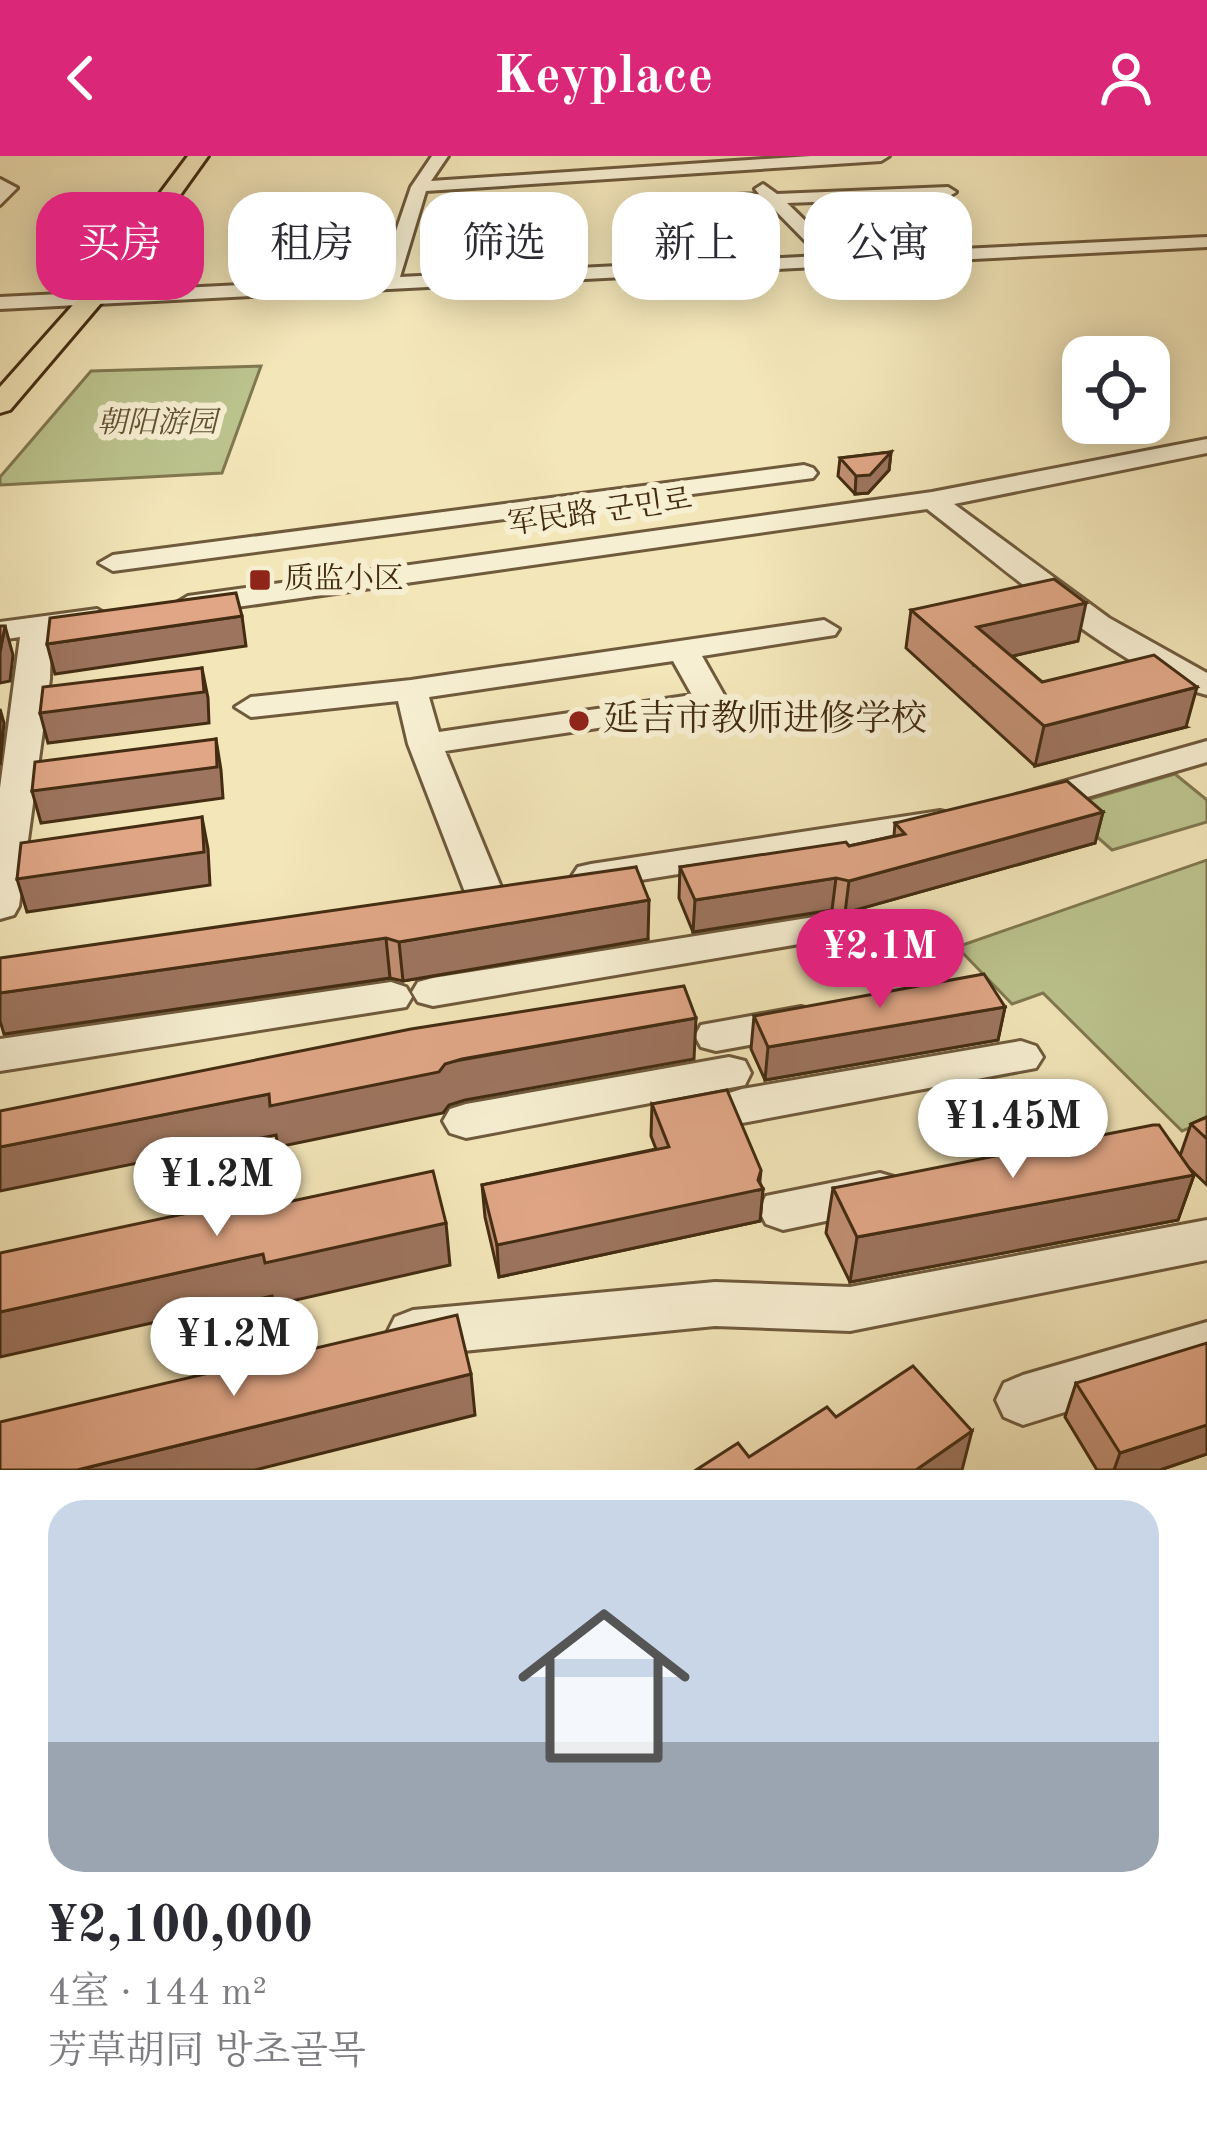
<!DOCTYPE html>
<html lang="zh">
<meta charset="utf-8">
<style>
body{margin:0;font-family:"Old Standard TT","Noto Serif SC","Noto Serif KR",serif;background:#f7f7f7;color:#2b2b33;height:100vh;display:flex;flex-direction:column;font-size:45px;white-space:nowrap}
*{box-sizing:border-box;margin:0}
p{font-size:39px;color:#7c7c81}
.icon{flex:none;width:66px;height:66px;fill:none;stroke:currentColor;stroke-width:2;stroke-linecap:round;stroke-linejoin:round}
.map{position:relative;height:1314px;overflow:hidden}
.drawer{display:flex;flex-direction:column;background:#fff;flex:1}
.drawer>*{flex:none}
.guide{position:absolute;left:36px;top:36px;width:1137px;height:108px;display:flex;gap:24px}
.tools{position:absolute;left:1062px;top:180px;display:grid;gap:24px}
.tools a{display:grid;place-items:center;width:108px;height:108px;border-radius:24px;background:#fff;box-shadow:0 6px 30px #0003;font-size:60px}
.price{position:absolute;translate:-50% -102px;padding:0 27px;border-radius:42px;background:#fff;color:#222;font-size:39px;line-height:78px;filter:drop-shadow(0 3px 6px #0008)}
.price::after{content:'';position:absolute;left:50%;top:72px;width:36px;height:27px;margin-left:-18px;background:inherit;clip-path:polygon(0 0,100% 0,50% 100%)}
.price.current{background:#db2777;color:#fff}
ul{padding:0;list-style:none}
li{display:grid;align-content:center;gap:24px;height:636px;padding:0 48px}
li+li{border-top:3px solid #e1e1e2}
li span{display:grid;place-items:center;height:372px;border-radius:36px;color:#555}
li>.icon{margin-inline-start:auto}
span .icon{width:216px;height:216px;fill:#fffc;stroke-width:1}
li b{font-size:51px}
.tag{padding:0 42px;border-radius:36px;background:#fff;box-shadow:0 6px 30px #0003;font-size:42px;line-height:108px}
.tag.current{background:#db2777;color:#fff}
header{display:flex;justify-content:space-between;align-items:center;height:156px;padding:0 48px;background:#db2777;color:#fff;font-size:54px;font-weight:700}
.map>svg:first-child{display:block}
.green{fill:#bcc48e;stroke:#807850;stroke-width:3}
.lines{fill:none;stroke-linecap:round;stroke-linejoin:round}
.minor-casing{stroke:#6f5a3c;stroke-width:6}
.major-casing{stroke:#432c12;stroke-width:6}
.minor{fill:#f7efd2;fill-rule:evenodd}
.major{fill:#f3e6b9;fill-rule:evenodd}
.wall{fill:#c18f73;stroke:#432c12;stroke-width:3}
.shaded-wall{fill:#9d745e;stroke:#432c12;stroke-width:3}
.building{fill:#e0a686;stroke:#432c12;stroke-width:3}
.poi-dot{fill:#8f2418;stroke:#f7efd2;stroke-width:4.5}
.labels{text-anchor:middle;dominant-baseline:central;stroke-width:12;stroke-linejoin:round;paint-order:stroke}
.far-park-label{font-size:30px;font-style:italic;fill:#615231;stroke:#f7efd2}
.far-street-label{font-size:30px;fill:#432c12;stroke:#f7efd2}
.far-poi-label{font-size:30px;fill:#432c12;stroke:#f7efd2;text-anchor:start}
.poi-label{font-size:36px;fill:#432c12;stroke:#f7efd2;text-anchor:start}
</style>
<header><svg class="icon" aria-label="back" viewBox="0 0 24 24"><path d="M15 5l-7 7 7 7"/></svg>Keyplace<svg class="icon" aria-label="person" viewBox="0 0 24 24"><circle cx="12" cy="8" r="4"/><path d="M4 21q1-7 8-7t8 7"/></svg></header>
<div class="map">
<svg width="1207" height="1314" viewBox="0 0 1207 1314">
<rect width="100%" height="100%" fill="#f3e6b9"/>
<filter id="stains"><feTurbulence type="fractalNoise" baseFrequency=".00167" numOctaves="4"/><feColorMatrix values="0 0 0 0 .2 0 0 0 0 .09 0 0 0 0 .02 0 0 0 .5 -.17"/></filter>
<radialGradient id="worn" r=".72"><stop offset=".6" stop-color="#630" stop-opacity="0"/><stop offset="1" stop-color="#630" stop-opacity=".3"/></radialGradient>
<path class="green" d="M 261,210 L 222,317 L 0,329 L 0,321 L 91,215 Z
M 1175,618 L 1207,644 L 1207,666 L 1112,694 L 1063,651 Z
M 1207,704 L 1207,965 L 1182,975 L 1043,837 L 1012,848 L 957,791 Z"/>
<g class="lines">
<g class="minor-casing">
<path id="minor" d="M 432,0 L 448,0 L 431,25 L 811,0 L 889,0 L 881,5 L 426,35 L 400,121 L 820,100 L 769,48 L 666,52 L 658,47 L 666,42 L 759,38 L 755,33 L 763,28 L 777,38 L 948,31 L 956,36 L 948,41 L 787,47 L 840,99 L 1207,81 L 1207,91 L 0,153 L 0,141 L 380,122 L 411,31 Z
M 0,23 L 17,32 L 0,49 Z
M 1207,283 L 1207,297 L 954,348 L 1109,462 L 1207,517 L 1207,539 C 1123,518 998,407 927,353 L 188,458 L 173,449 L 188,440 L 932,336 Z
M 804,309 L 813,312 L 817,317 L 813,322 L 113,415 L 99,407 L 113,399 Z
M 97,453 L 112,462 L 108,468 L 51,477 L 50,523 L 19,750 L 14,759 L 0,763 L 0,632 L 20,481 L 0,484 L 0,466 Z
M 824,464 L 839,473 L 835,479 L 702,500 L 728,546 L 724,553 L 445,595 L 503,736 L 498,745 L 484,748 L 470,745 L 465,736 L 408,588 L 398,545 L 251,561 L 235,551 L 251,541 L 411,524 ZM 673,505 L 692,539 L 439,576 L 429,541 Z
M 1207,585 L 1207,606 L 1029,658 L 1016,655 L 1011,647 L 1016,639 Z
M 940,655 L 953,658 L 958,666 L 953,674 L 591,732 L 578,729 L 572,720 L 578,711 L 591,708 Z
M 833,758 L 847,762 L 853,771 L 847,780 L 433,850 L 418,846 L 412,836 L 418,826 L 433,822 Z
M 391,826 L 406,831 L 412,841 L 406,851 L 0,915 L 0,883 Z
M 801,851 L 816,855 L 822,866 L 816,877 L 716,895 L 701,891 L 695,880 L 701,869 Z
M 1021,885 L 1036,890 L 1043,901 L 1036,912 L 742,967 L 726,962 L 719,950 L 726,938 L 742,933 Z
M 729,901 L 745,905 L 751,917 L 745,929 L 466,982 L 450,977 L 443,965 L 450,953 L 466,948 Z
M 880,1017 L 897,1022 L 904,1036 L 897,1050 L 783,1074 L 766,1068 L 759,1054 L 766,1040 Z
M 1207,1064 L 1207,1104 L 850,1175 L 715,1170 L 413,1200 L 395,1193 L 387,1177 L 395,1161 L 413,1154 L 715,1126 L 850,1131 Z
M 1207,1166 L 1207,1212 L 1023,1269 L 1004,1261 L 996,1244 L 1004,1227 L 1023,1219 Z"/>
</g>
<g class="major-casing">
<path id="major" d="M 188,0 L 208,0 L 113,133 L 10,254 L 0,257 L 0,231 L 96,123 Z"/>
</g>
<use href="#minor" class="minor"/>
<use href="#major" class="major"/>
</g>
<path class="wall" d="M 891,296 L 889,314 L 868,337 L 855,338 L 838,320 L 840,302 Z
M 911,454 L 1078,485 L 1012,500 L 1042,526 L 1186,571 L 1035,610 L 906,492 Z
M 1103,656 L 1095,687 L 845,757 L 832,754 L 693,776 L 679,742 L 680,711 L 849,690 L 894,680 L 895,667 Z
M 636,711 L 648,783 L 403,825 L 390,822 L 4,878 Z
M 1005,851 L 998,884 L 765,924 L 751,893 L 754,860 Z
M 652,948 L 760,1027 L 763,1033 L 760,1065 L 499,1121 L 485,1061 L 482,1029 L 656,993 L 651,980 Z
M 1207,961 L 1207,1029 L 1188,1011 L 1194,1019 L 1178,1064 L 850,1126 L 826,1077 L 833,1032 L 1180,1000 L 1191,968 Z
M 1076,1227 L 1207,1298 L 1160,1314 L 1097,1314 L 1065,1261 Z"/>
<path class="shaded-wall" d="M 891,296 L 889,314 L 868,337 L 855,338 L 856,320 Z
M 1086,447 L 1078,485 L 974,509 L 977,471 Z
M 242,460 L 246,490 L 55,518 L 47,488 Z
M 5,470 L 13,499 L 10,525 L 0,527 L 0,496 Z
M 202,512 L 208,542 L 209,567 L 48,587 L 40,557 Z
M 1197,531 L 1186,571 L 1035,610 L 1044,570 Z
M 0,553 L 4,567 L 0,609 Z
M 216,583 L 221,614 L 223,642 L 41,667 L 32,635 Z
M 1103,656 L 1095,687 L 845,757 L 849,725 Z
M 202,661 L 208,693 L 210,729 L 27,756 L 17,723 Z
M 836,722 L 832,754 L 693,776 L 695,744 Z
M 649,744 L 648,783 L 403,825 L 399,786 Z
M 386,782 L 390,822 L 4,878 L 0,865 L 0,837 Z
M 1005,851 L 998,884 L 765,924 L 768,891 Z
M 696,862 L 694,903 L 465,944 L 449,949 L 443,957 L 278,991 L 276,979 L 0,1035 L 0,991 L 269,938 Z
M 761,1014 L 759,1034 L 763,1033 L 760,1065 L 499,1121 L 497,1089 L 758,1024 Z
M 1194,1019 L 1178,1064 L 850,1126 L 857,1081 Z
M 446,1067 L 450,1109 L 274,1149 L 272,1140 L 0,1201 L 0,1156 L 263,1098 Z
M 471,1218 L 475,1259 L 255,1314 L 77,1314 Z
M 1207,1269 L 1207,1298 L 1160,1314 L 1114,1314 L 1120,1297 Z
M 972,1275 L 962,1314 L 916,1314 Z"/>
<path class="building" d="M 891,296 L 870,319 L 856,320 L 840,302 Z
M 1054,423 L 1086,447 L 977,471 L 1042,526 L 1154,499 L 1197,531 L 1044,570 L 911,454 Z
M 236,437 L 242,460 L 47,488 L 50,462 Z
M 0,470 L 5,470 L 0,496 Z
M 202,512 L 204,536 L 40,557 L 43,531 Z
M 216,583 L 217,611 L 32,635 L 35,606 Z
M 1067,625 L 1103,656 L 849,725 L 836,722 L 695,744 L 680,711 L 846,686 L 849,690 L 905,678 L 895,667 Z
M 202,661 L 204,696 L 17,723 L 21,687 Z
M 636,711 L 649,744 L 399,786 L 386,782 L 0,837 L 0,802 Z
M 984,818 L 1005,851 L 768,891 L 754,860 Z
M 684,830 L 696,862 L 462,903 L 445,908 L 439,916 L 270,950 L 269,938 L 0,991 L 0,955 L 411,873 Z
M 727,934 L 761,1014 L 758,1024 L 763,1033 L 497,1089 L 482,1029 L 669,991 L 652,948 Z
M 1207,961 L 1207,983 L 1191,968 Z
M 1153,969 L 1159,969 L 1194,1019 L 857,1081 L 833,1032 Z
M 433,1015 L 446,1067 L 265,1107 L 263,1098 L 0,1156 L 0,1097 L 263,1041 L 264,1051 Z
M 457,1159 L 471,1218 L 77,1314 L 0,1314 L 0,1266 Z
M 1207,1187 L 1207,1269 L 1120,1297 L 1076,1227 Z
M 913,1210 L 972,1275 L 916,1314 L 696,1314 L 738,1287 L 749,1301 L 827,1251 L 836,1261 Z"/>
<g class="poi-dot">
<rect x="248" y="412" width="24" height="24" rx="6"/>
<circle cx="579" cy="565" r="12"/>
</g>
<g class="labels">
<g class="far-park-label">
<text x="157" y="268">朝阳游园</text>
</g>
<g class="far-street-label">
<text transform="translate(600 357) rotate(-8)">军民路 군민로</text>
</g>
<g class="far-poi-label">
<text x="284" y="424">质监小区</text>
</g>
<g class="poi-label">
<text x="603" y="565">延吉市教师进修学校</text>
</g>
</g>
<rect width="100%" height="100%" filter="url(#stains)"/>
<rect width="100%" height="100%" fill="url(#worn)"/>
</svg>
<div class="tools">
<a><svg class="icon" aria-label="locate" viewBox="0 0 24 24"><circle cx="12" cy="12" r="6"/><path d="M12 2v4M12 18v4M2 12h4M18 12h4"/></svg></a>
</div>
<b class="price current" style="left:880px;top:855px">¥2.1M</b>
<b class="price" style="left:1013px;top:1025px">¥1.45M</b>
<b class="price" style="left:217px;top:1083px">¥1.2M</b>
<b class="price" style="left:234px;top:1243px">¥1.2M</b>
<div class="guide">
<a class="tag current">买房</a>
<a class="tag">租房</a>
<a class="tag">筛选</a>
<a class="tag">新上</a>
<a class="tag">公寓</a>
</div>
</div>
<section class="drawer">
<ul>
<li><span style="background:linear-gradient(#c9d6e8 65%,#9aa5b1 0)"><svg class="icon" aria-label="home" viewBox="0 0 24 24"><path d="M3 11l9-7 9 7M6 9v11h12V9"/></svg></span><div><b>¥2,100,000</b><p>4室 · 144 m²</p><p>芳草胡同 방초골목</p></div></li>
</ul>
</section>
